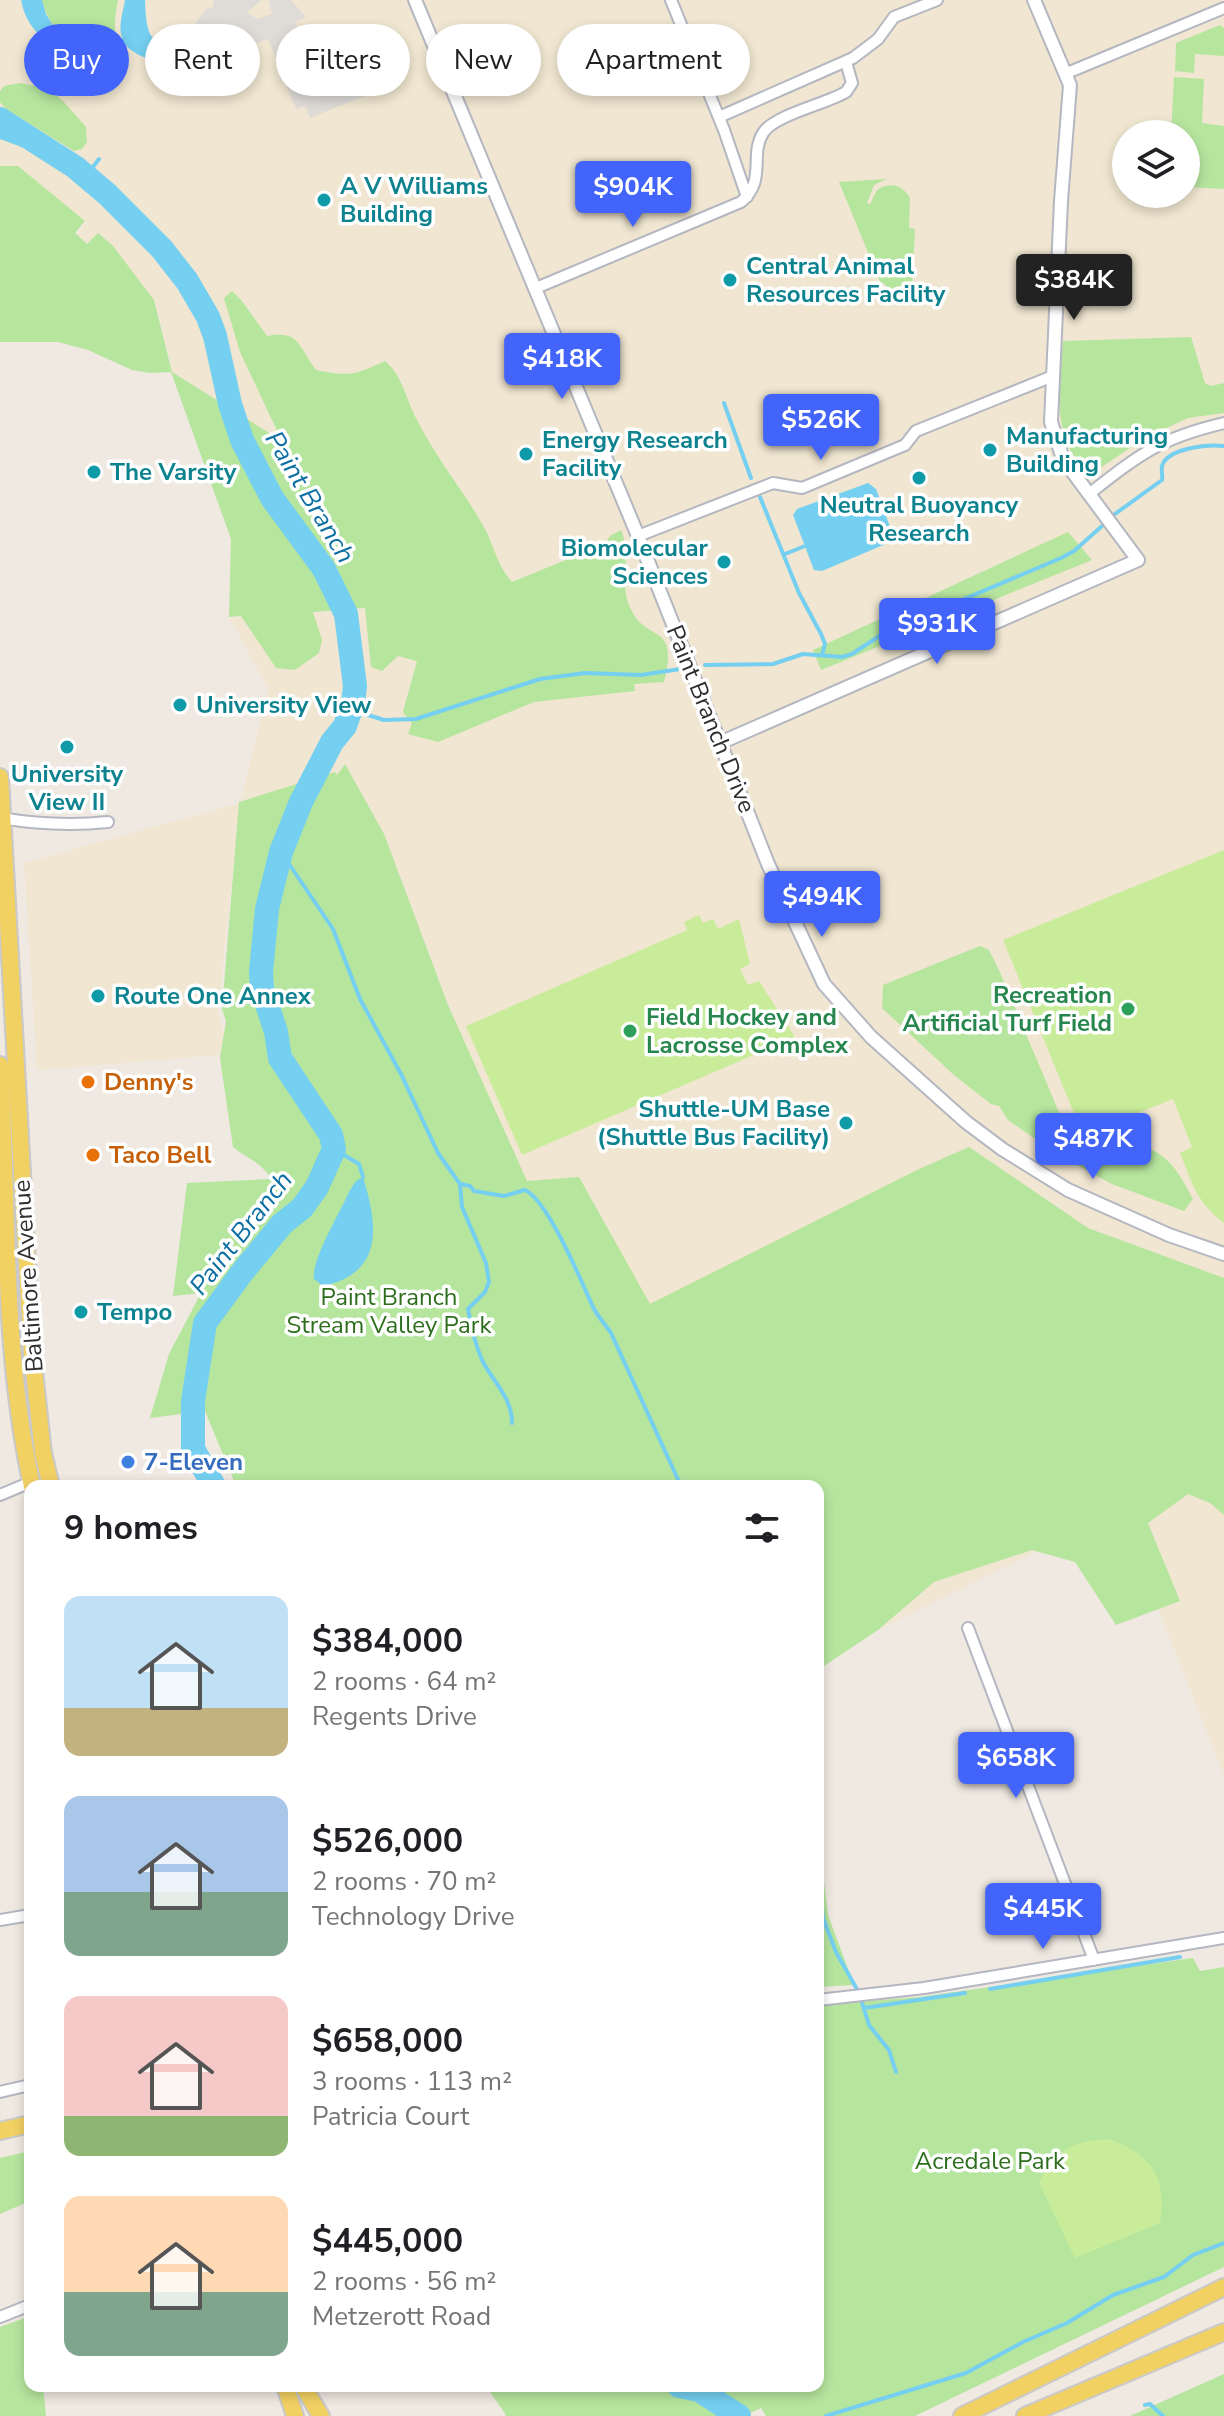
<!DOCTYPE html>
<meta charset="utf-8">
<style>
body{margin:0;font-family:"Nunito Sans",sans-serif;background:#f6f6f6;color:#202124;height:100vh;display:flex;flex-direction:column;font-size:30px;white-space:nowrap}
*{box-sizing:border-box;margin:0}
p{font-size:26px;color:#757577}
.icon{flex:none;width:44px;height:44px;fill:none;stroke:currentColor;stroke-width:2;stroke-linecap:round;stroke-linejoin:round}
.map{position:relative;flex:1;overflow:hidden}
.panel{position:absolute;left:24px;top:1480px;width:800px;height:912px;display:flex;flex-direction:column;background:#fff;border-radius:16px;box-shadow:0 4px 12px #0003}
.panel>*{flex:none}
.banner{position:absolute;left:24px;top:24px;width:800px;height:72px;display:flex;gap:16px}
.controls{position:absolute;left:1112px;top:120px;display:grid;gap:16px}
.controls a{display:grid;place-items:center;width:88px;height:88px;border-radius:50%;background:#fff;box-shadow:0 4px 12px #0003;font-size:40px}
.price{position:absolute;translate:-50% -68px;padding:0 18px;border-radius:8px;background:#4264fb;color:#fff;font-size:26px;line-height:52px;filter:drop-shadow(0 2px 4px #0008)}
.price::after{content:'';position:absolute;left:50%;top:48px;width:24px;height:18px;margin-left:-12px;background:inherit;clip-path:polygon(0 0,100% 0,50% 100%)}
.price.selected{background:#222;color:#fff}
ul{padding:0;list-style:none}
li{display:flex;align-items:center;gap:24px;height:200px;padding:0 40px}
li span{display:grid;place-items:center;flex:none;width:224px;height:160px;border-radius:16px;color:#555}
li>.icon{margin-inline-start:auto}
span .icon{width:96px;height:96px;fill:#fffc;stroke-width:1}
li b{font-size:34px}
h2{display:flex;justify-content:space-between;align-items:center;height:96px;padding:0 40px;font-size:34px}
.pill{padding:0 28px;border-radius:36px;background:#fff;box-shadow:0 4px 12px #0003;font-size:28px;line-height:72px}
.pill.selected{background:#4264fb;color:#fff}
.map>svg:first-child{display:block}
.education{fill:#f0e6d1;fill-rule:evenodd}
.green{fill:#b6e59e}
.pitch{fill:#c9ec9a}
.plaza{fill:#dfdcd8}
.water{fill:#75cff0}
.lines{fill:none;stroke-linecap:round;stroke-linejoin:round}
.stream{stroke:#75cff0;stroke-width:4}
.river{stroke:#75cff0;stroke-width:24}
.minor-casing{stroke:#b4b7c1;stroke-width:14}
.tertiary-casing{stroke:#b4b7c1;stroke-width:16}
.primary-casing{stroke:#c9c9c9;stroke-width:20}
.minor{stroke:#fff;stroke-width:10}
.tertiary{stroke:#fff;stroke-width:12}
.primary{stroke:#f2d163;stroke-width:16}
.culture-dot{fill:#0f9aa8;stroke:#fff;stroke-width:3}
.leisure-dot{fill:#2e9e5b;stroke:#fff;stroke-width:3}
.food-dot{fill:#e8710a;stroke:#fff;stroke-width:3}
.shop-dot{fill:#3f7fe0;stroke:#fff;stroke-width:3}
.labels{text-anchor:middle;dominant-baseline:central;stroke-width:7;stroke-linejoin:round;paint-order:stroke}
.culture-label{font-size:24px;font-weight:bold;fill:#0d838f;stroke:#fff;text-anchor:start}
.street-label{font-size:24px;fill:#2e2e2e;stroke:#fff}
.leisure-label{font-size:24px;font-weight:bold;fill:#27864d;stroke:#fff;text-anchor:end}
.food-label{font-size:24px;font-weight:bold;fill:#c56008;stroke:#fff;text-anchor:start}
.park-label{font-size:24px;fill:#2c6e1b;stroke:#fff}
.shop-label{font-size:24px;font-weight:bold;fill:#366cbe;stroke:#fff;text-anchor:start}
.water-label{font-size:26px;font-style:italic;fill:#0d6fa3;stroke:#fff}
</style>
<div class="map">
<svg width="1224" height="2416" viewBox="0 0 1224 2416">
<rect width="100%" height="100%" fill="#efe9e1"/>
<path class="education" d="M 0,0 L 1224,0 L 1224,1775 L 1119,1510 L 818,1660 L 818,1486 L 666,1486 L 336,774 L 240,803 L 218,1012 L 230,1054 L 37,1070 L 24,863 L 240,803 L 268,688 L 230,618 L 532,599 L 173,373 L 155,302 L 114,248 L 89,246 L 76,235 L 86,222 L 68,207 L 0,168 ZM 1126,134 L 1186,134 L 1186,194 L 1126,194 Z"/>
<path class="green" d="M 42,0 L 118,0 C 114,20 113,33 121,52 L 116,66 L 110,72 C 95,68 95,63 84,55 C 62,38 50,28 42,0 Z
M 1220,25 L 1224,28 L 1224,56 L 1195,54 L 1194,73 L 1175,71 L 1176,43 Z
M 1174,77 L 1204,79 L 1202,123 L 1224,126 L 1224,189 L 1189,187 L 1191,159 L 1186,158 L 1186,134 L 1171,134 Z
M 20,83 L 49,89 L 63,101 L 86,127 L 87,142 L 82,149 L 74,151 L 6,109 L 0,102 L 0,91 L 4,86 Z
M 0,166 L 18,166 L 85,221 L 75,233 L 87,244 L 98,233 L 113,246 L 154,300 L 172,372 L 282,441 L 240,352 L 224,298 L 232,291 L 242,301 L 267,336 C 300,330 298,346 316,370 C 349,377 355,375 385,361 C 403,376 406,400 417,420 C 436,458 463,490 484,527 C 494,545 497,566 512,582 L 605,544 L 610,536 L 621,530 C 632,555 619,580 629,605 C 645,646 680,619 664,682 L 634,684 L 635,691 L 534,702 L 438,742 L 408,734 L 412,723 L 403,712 L 417,661 L 398,656 L 382,671 L 371,667 L 365,608 L 313,612 L 322,640 L 319,653 L 295,670 L 276,668 L 241,616 L 229,617 L 231,539 L 171,372 L 150,373 L 132,370 L 88,350 L 58,342 L 0,342 Z
M 887,179 L 874,185 L 867,203 L 870,204 L 877,190 C 889,182 902,184 910,198 L 909,228 L 915,229 L 912,291 L 906,293 L 903,285 L 888,292 L 884,283 L 881,284 L 839,182 Z
M 1191,337 L 1205,383 L 1211,386 L 1224,383 L 1224,413 L 1188,418 L 1145,438 L 1091,474 C 1085,472 1083,468 1078,462 C 1051,427 1061,382 1063,341 Z
M 1068,532 L 1092,560 L 821,670 L 813,650 Z
M 345,764 L 384,834 L 448,1005 L 527,1181 L 579,1177 L 650,1304 L 917,1170 L 969,1147 L 1088,1228 L 1224,1278 L 1224,1515 L 1210,1503 L 1188,1494 L 1148,1523 L 1180,1601 L 1116,1625 L 1075,1562 L 1032,1550 L 934,1582 L 878,1630 L 818,1670 L 818,1486 L 236,1486 L 205,1411 L 150,1418 L 169,1354 L 201,1293 L 173,1296 L 187,1183 L 271,1179 C 263,1163 246,1158 233,1147 L 220,1058 L 226,1021 L 222,1009 L 239,802 L 335,772 L 337,775 Z
M 980,946 L 989,950 L 999,970 L 1069,1136 L 1050,1149 L 1008,1120 L 999,1106 L 991,1104 L 955,1076 L 882,1008 L 883,985 Z
M 1110,1137 C 1159,1148 1170,1154 1193,1199 L 1184,1211 L 1112,1184 L 1075,1164 L 1087,1147 Z
M 818,1833 L 828,1915 L 854,1985 L 818,1987 Z
M 1193,1958 L 1200,1971 L 1224,1967 L 1224,2267 L 915,2416 L 766,2416 L 761,2408 L 744,2416 L 504,2416 L 506,2415 L 486,2386 L 818,2386 L 818,2005 L 919,1997 Z
M 30,2151 L 30,2201 L 0,2214 L 0,2158 Z
M 30,2316 L 30,2386 L 43,2386 L 46,2416 L 0,2416 L 0,2327 Z
M 1224,2374 L 1224,2416 L 1130,2416 Z"/>
<path class="pitch" d="M 1224,850 L 1224,1223 C 1196,1201 1193,1185 1180,1153 L 1192,1147 L 1173,1099 L 1083,1135 L 1003,940 Z
M 699,915 L 703,923 L 713,919 L 718,929 L 739,919 L 750,964 L 740,969 L 748,985 L 759,981 L 795,1037 L 522,1155 L 466,1026 L 687,930 L 684,922 Z
M 1109,2139 C 1152,2154 1167,2177 1160,2223 L 1075,2258 L 1039,2183 C 1056,2150 1072,2141 1109,2139 Z"/>
<path class="plaza" d="M 214,0 L 261,0 L 247,13 L 258,19 L 272,14 L 269,0 L 291,0 L 306,17 L 295,22 L 297,27 L 314,41 L 319,53 L 339,73 L 344,84 L 358,77 L 362,82 L 378,70 L 384,88 L 310,118 L 305,106 L 296,109 L 286,85 L 291,82 L 289,72 L 285,64 L 279,66 L 268,39 L 251,45 L 249,41 L 235,46 L 229,34 L 222,30 L 214,31 L 205,40 L 194,31 L 194,25 L 206,9 L 213,7 Z"/>
<path class="water" d="M 21,0 L 42,0 L 46,14 L 57,32 L 97,69 L 93,70 C 62,56 27,36 21,0 Z
M 125,0 L 145,0 C 146,17 145,48 170,43 C 177,41 187,35 192,34 C 180,51 160,66 139,55 C 132,51 124,46 122,38 C 118,26 123,12 125,0 Z
M 0,110 L 75,167 L 0,139 Z
M 868,483 L 876,489 L 895,540 L 822,571 L 814,570 L 793,515 L 797,509 Z
M 363,1177 C 378,1226 384,1273 323,1286 L 314,1279 C 311,1260 341,1211 350,1190 L 356,1181 Z"/>
<g class="lines">
<path class="stream" d="M 86,176 L 99,159
M 724,403 L 751,478
M 760,497 L 799,593 L 821,634 L 825,644 L 822,655
M 1115,514 L 1162,480 C 1163,476 1161,471 1162,466 C 1167,448 1209,444 1224,446
M 785,554 L 805,546
M 705,665 L 773,664 L 803,654 L 842,657 L 852,654 L 884,633 L 1061,558 L 1074,551 L 1102,526
M 352,710 L 384,720 L 416,719 L 540,679 L 585,673 L 641,675 L 680,669
M 281,852 L 333,929 L 360,999 L 401,1074 L 438,1153 L 460,1184 L 462,1207 L 486,1263 L 489,1282 L 485,1292 L 468,1309 C 471,1326 475,1344 482,1360 C 493,1382 512,1397 512,1423
M 334,1149 L 359,1164 L 363,1177
M 461,1184 L 470,1186 L 474,1191 L 504,1196 L 525,1190 C 549,1202 581,1281 593,1307 C 598,1317 605,1324 611,1333 L 681,1486
M 818,1863 L 823,1918 L 836,1952 L 859,1993 L 869,2025 L 889,2050 L 896,2072
M 990,1989 L 1180,1957
M 864,2008 L 965,1993
M 1145,2405 L 1150,2404 L 1163,2416
M 826,2416 L 966,2373 L 1023,2342 L 1067,2323 L 1113,2295 L 1164,2277 L 1193,2255 L 1224,2243"/>
<path class="river" d="M 0,119 L 75,167 L 107,194 L 162,249 L 187,281 L 208,317 L 215,336 L 230,404 L 242,440 L 272,498 L 324,569 L 346,614 L 355,686 L 353,703 L 345,726 L 332,742 L 301,802 L 281,852 L 267,909 L 261,972 L 262,989 L 276,1032 L 280,1058 L 331,1135 L 334,1149 L 317,1187 L 302,1208 L 282,1224 L 244,1270 L 205,1323 L 193,1401 L 193,1449 L 214,1486
M 679,2386 L 699,2390 L 739,2416"/>
<g class="minor-casing">
<path id="minor" d="M 671,0 L 724,130 L 747,197
M 1067,73 L 1224,8
M 719,117 L 853,58 L 878,39 L 894,17 L 937,0
M 536,288 L 741,202 C 767,180 749,156 763,133 C 774,115 826,104 846,92 L 852,83 L 846,62
M 1089,494 C 1140,454 1160,438 1224,423
M 638,536 L 773,483 L 802,488 L 905,445 L 916,431 L 1053,376
M 0,818 C 36,824 71,826 108,822
M 0,1495 L 31,1482
M 968,1628 L 1094,1960
M 0,1920 L 30,1915
M 818,2000 L 924,1988 L 1224,1938
M 0,2092 L 30,2085
M 0,2317 L 30,2305"/>
</g>
<g class="tertiary-casing">
<path id="tertiary" d="M 415,0 L 638,536 L 768,864 L 824,984 L 871,1037 L 966,1122 L 1002,1149 L 1068,1190 L 1169,1235 L 1224,1254
M 722,742 L 1138,560 L 1063,459 L 1051,422 L 1061,201 L 1070,85 L 1034,0"/>
</g>
<g class="primary-casing">
<path id="primary" d="M 0,777 L 32,1353 L 43,1453 L 51,1486
M 0,1065 C 8,1205 2,1349 32,1486
M 0,2131 L 30,2124
M 285,2386 L 295,2416
M 303,2386 L 321,2416
M 962,2416 L 1224,2287
M 1025,2416 L 1224,2332"/>
</g>
<use href="#minor" class="minor"/>
<use href="#tertiary" class="tertiary"/>
<use href="#primary" class="primary"/>
</g>
<g class="culture-dot">
<circle cx="324" cy="200" r="8"/>
<circle cx="730" cy="280" r="8"/>
<circle cx="990" cy="450" r="8"/>
<circle cx="526" cy="454" r="8"/>
<circle cx="94" cy="472" r="8"/>
<circle cx="919" cy="478" r="8"/>
<circle cx="724" cy="562" r="8"/>
<circle cx="180" cy="705" r="8"/>
<circle cx="67" cy="747" r="8"/>
<circle cx="98" cy="996" r="8"/>
<circle cx="846" cy="1123" r="8"/>
<circle cx="81" cy="1312" r="8"/>
</g>
<g class="leisure-dot">
<circle cx="1128" cy="1009" r="8"/>
<circle cx="630" cy="1031" r="8"/>
</g>
<g class="food-dot">
<circle cx="88" cy="1082" r="8"/>
<circle cx="93" cy="1155" r="8"/>
</g>
<circle class="shop-dot" cx="128" cy="1462" r="8"/>
<g class="labels">
<g class="culture-label">
<text x="340" y="186">A V Williams<tspan x="340" dy="28">Building</tspan></text>
<text x="746" y="266">Central Animal<tspan x="746" dy="28">Resources Facility</tspan></text>
<text x="1006" y="436">Manufacturing<tspan x="1006" dy="28">Building</tspan></text>
<text x="542" y="440">Energy Research<tspan x="542" dy="28">Facility</tspan></text>
<text x="110" y="472">The Varsity</text>
<text x="919" y="505" text-anchor="middle">Neutral Buoyancy<tspan x="919" dy="28">Research</tspan></text>
<text x="708" y="548" text-anchor="end">Biomolecular<tspan x="708" dy="28">Sciences</tspan></text>
<text x="196" y="705">University View</text>
<text x="67" y="774" text-anchor="middle">University<tspan x="67" dy="28">View II</tspan></text>
<text x="114" y="996">Route One Annex</text>
<text x="830" y="1109" text-anchor="end">Shuttle-UM Base<tspan x="830" dy="28">(Shuttle Bus Facility)</tspan></text>
<text x="97" y="1312">Tempo</text>
</g>
<g class="street-label">
<text transform="translate(711 719) rotate(68)">Paint Branch Drive</text>
<text transform="translate(28 1276) rotate(-94)">Baltimore Avenue</text>
</g>
<g class="leisure-label">
<text x="1112" y="995">Recreation<tspan x="1112" dy="28">Artificial Turf Field</tspan></text>
<text x="646" y="1017" text-anchor="start">Field Hockey and<tspan x="646" dy="28">Lacrosse Complex</tspan></text>
</g>
<g class="food-label">
<text x="104" y="1082">Denny's</text>
<text x="109" y="1155">Taco Bell</text>
</g>
<g class="park-label">
<text x="389" y="1297">Paint Branch<tspan x="389" dy="28">Stream Valley Park</tspan></text>
<text x="990" y="2161">Acredale Park</text>
</g>
<g class="shop-label">
<text x="144" y="1462">7-Eleven</text>
</g>
<g class="water-label">
<text transform="translate(310 497) rotate(59)">Paint Branch</text>
<text transform="translate(241 1233) rotate(-52)">Paint Branch</text>
</g>
</g>
</svg>
<div class="controls">
<a><svg class="icon" aria-label="layers" viewBox="0 0 24 24"><path d="M12 4l9 5-9 5-9-5zM3 14l9 5 9-5"/></svg></a>
</div>
<b class="price" style="left:633px;top:229px">$904K</b>
<b class="price selected" style="left:1074px;top:322px">$384K</b>
<b class="price" style="left:562px;top:401px">$418K</b>
<b class="price" style="left:821px;top:462px">$526K</b>
<b class="price" style="left:937px;top:666px">$931K</b>
<b class="price" style="left:822px;top:939px">$494K</b>
<b class="price" style="left:1093px;top:1181px">$487K</b>
<b class="price" style="left:1016px;top:1800px">$658K</b>
<b class="price" style="left:1043px;top:1951px">$445K</b>
<div class="banner">
<a class="pill selected">Buy</a>
<a class="pill">Rent</a>
<a class="pill">Filters</a>
<a class="pill">New</a>
<a class="pill">Apartment</a>
</div>
<section class="panel">
<h2>9 homes<svg class="icon" aria-label="filters" viewBox="0 0 24 24"><path d="M4 7h16M4 17h16"/><circle cx="9" cy="7" r="2"/><circle cx="15" cy="17" r="2"/></svg></h2>
<ul>
<li><span style="background:linear-gradient(#bfe0f5 70%,#c2b280 0)"><svg class="icon" aria-label="home" viewBox="0 0 24 24"><path d="M3 11l9-7 9 7M6 9v11h12V9"/></svg></span><div><b>$384,000</b><p>2 rooms · 64 m²</p><p>Regents Drive</p></div></li>
<li><span style="background:linear-gradient(#a9c7e8 60%,#7fa58c 0)"><svg class="icon" aria-label="home" viewBox="0 0 24 24"><path d="M3 11l9-7 9 7M6 9v11h12V9"/></svg></span><div><b>$526,000</b><p>2 rooms · 70 m²</p><p>Technology Drive</p></div></li>
<li><span style="background:linear-gradient(#f6c9c9 75%,#8fb573 0)"><svg class="icon" aria-label="home" viewBox="0 0 24 24"><path d="M3 11l9-7 9 7M6 9v11h12V9"/></svg></span><div><b>$658,000</b><p>3 rooms · 113 m²</p><p>Patricia Court</p></div></li>
<li><span style="background:linear-gradient(#ffd9b3 60%,#7fa58c 0)"><svg class="icon" aria-label="home" viewBox="0 0 24 24"><path d="M3 11l9-7 9 7M6 9v11h12V9"/></svg></span><div><b>$445,000</b><p>2 rooms · 56 m²</p><p>Metzerott Road</p></div></li>
</ul>
</section>
</div>
